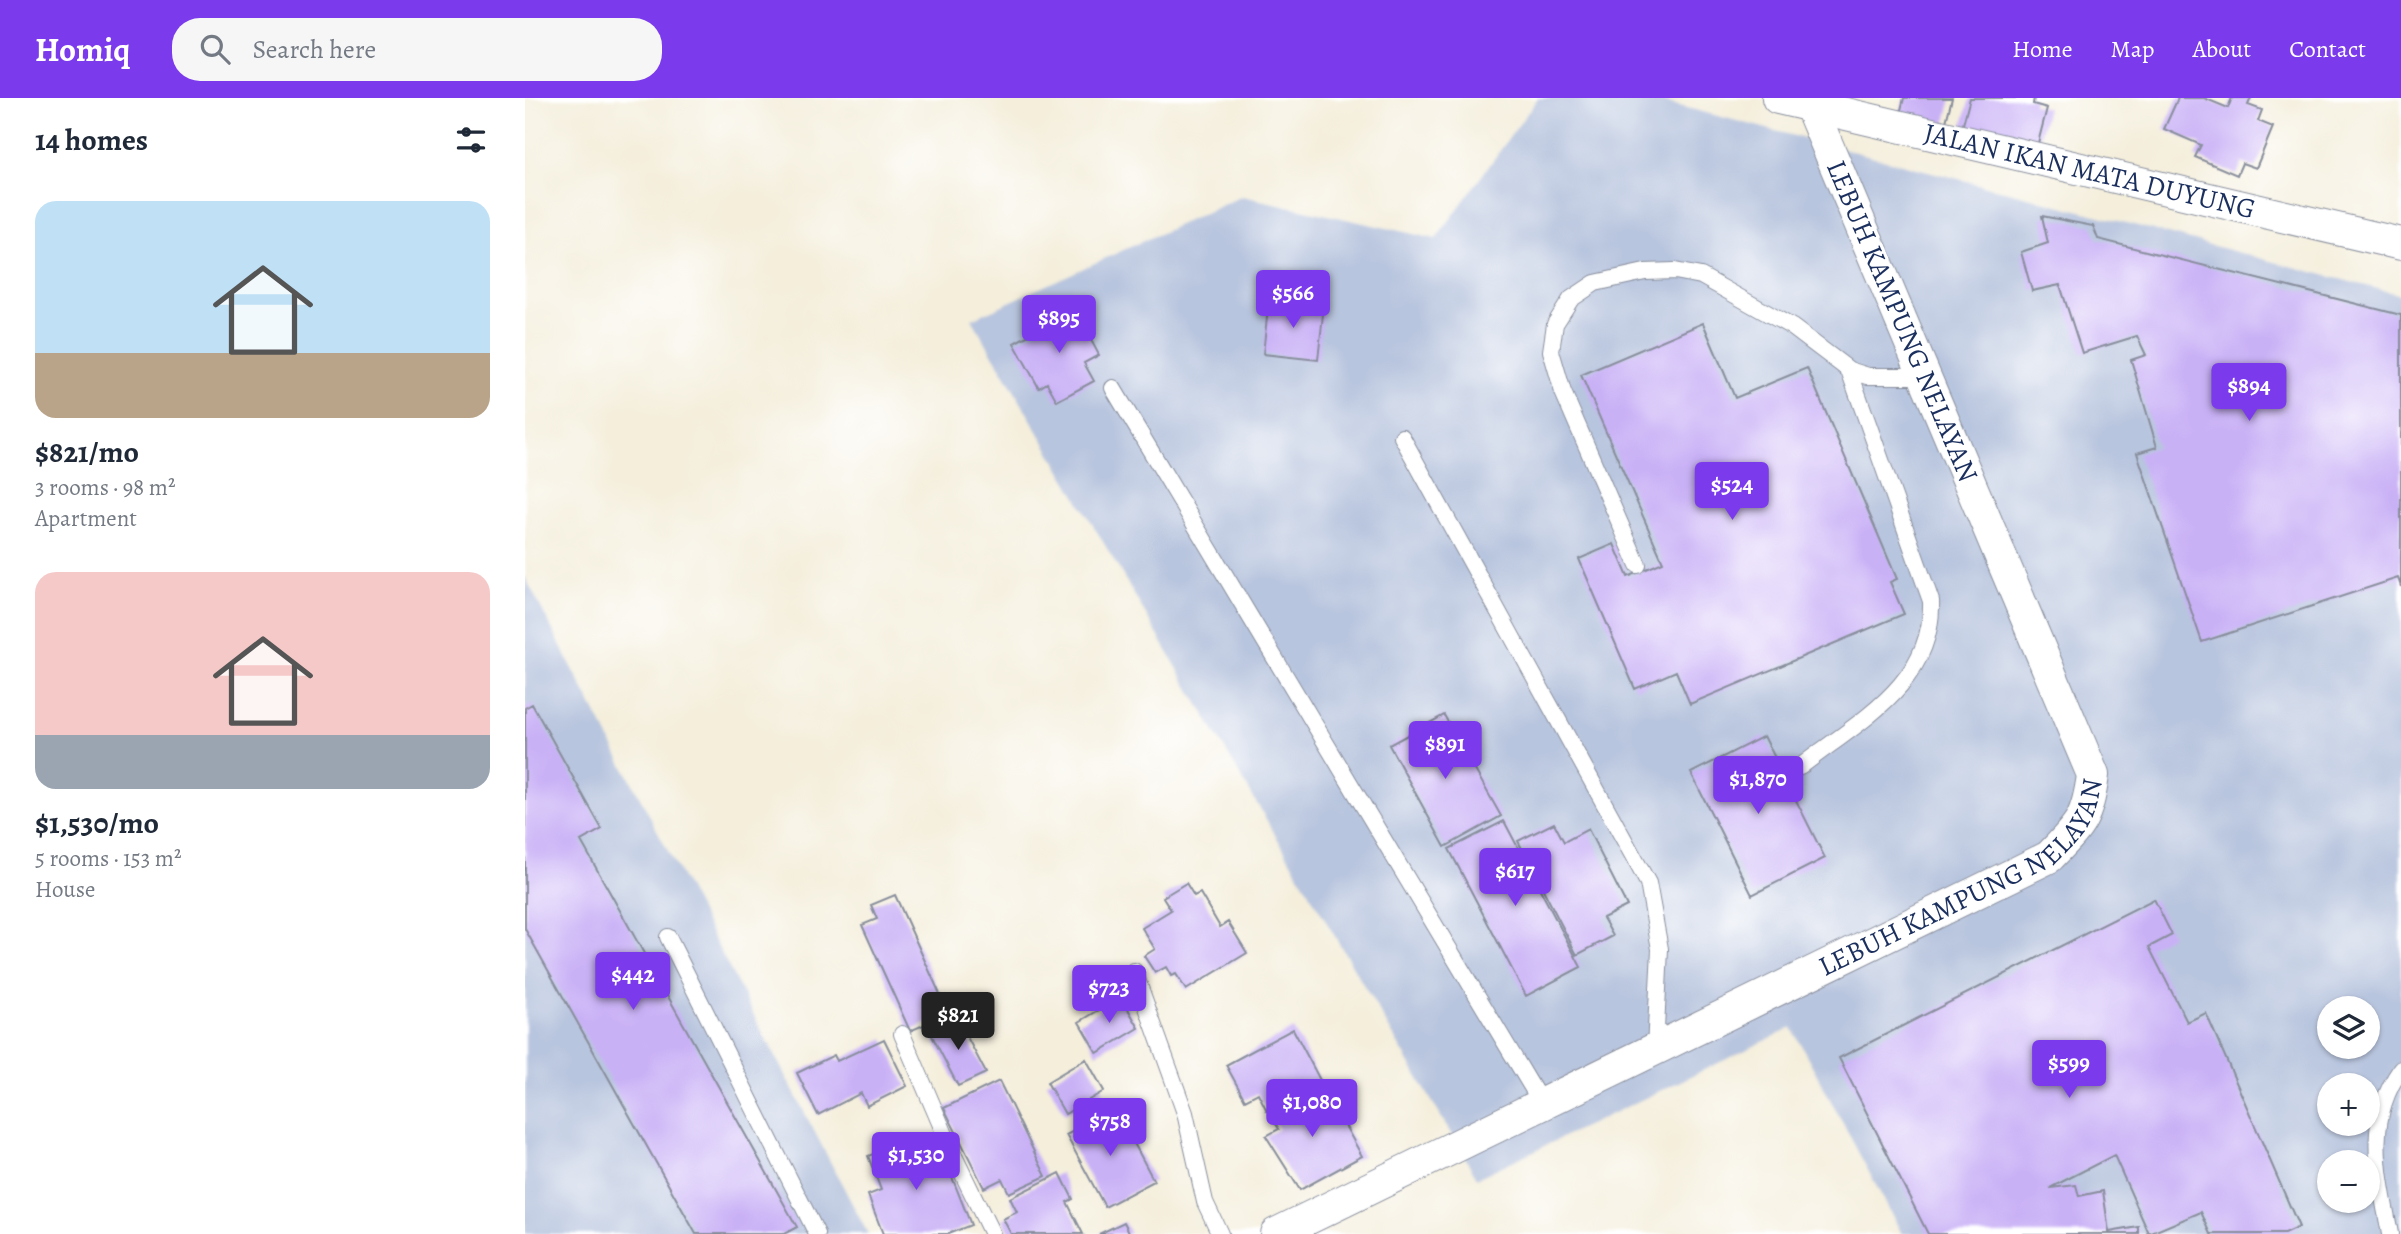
<!DOCTYPE html>
<meta charset="utf-8">
<style>
body{margin:0;font-family:Alegreya,serif;background:#f6f6f7;color:#1f2937;height:100vh;display:flex;flex-direction:column;font-size:26px;white-space:nowrap}
*{box-sizing:border-box;margin:0}
p{font-size:23px;color:#747a83}
.icon{flex:none;width:38px;height:38px;fill:none;stroke:currentColor;stroke-width:2;stroke-linecap:round;stroke-linejoin:round}
.map{position:relative;flex:1;overflow:hidden}
.drawer{display:flex;flex-direction:column;background:#fff;width:525px}
.drawer>*{flex:none}
.controls{position:absolute;left:1792px;top:898px;display:grid;gap:14px}
.controls a{display:grid;place-items:center;width:63px;height:63px;border-radius:50%;background:#fff;box-shadow:0 2px 5px #0004;font-size:35px}
.price{position:absolute;translate:-50% -60px;padding:0 16px;border-radius:7px;background:#7c3aed;color:#fff;font-size:23px;line-height:46px;filter:drop-shadow(0 2px 4px #0008)}
.price::after{content:'';position:absolute;left:50%;top:42px;width:21px;height:16px;margin-left:-10px;background:inherit;clip-path:polygon(0 0,100% 0,50% 100%)}
.price.current{background:#222;color:#fff}
ul{padding:0;list-style:none}
li{display:grid;align-content:center;gap:14px;height:371px;padding:0 35px}
li span{display:grid;place-items:center;height:217px;border-radius:21px;color:#555}
li>.icon{margin-inline-start:auto}
span .icon{width:126px;height:126px;fill:#fffc;stroke-width:1}
li b{font-size:30px}
h2{display:flex;justify-content:space-between;align-items:center;height:84px;padding:0 35px;font-size:30px}
header{display:flex;align-items:center;gap:42px;box-sizing:border-box;height:98px;padding:0 35px;background:#7c3aed;color:#fff}
header strong{font-size:33px}
nav{display:flex;gap:38px;margin-inline-start:auto;font-size:24px}
.search{width:490px;height:63px;background:#f6f6f7;display:flex;align-items:center;gap:18px;box-sizing:border-box;padding:0 24px;border-radius:28px;color:#747a83;font-size:26px}
main{display:flex;flex:1;min-height:0}
.map>svg:first-child{display:block}
.industrial{fill:#b8c5de;fill-rule:evenodd}
.building{fill:#c9b1f6}
.lines{fill:none;stroke-linecap:round;stroke-linejoin:round}
.service-casing{stroke:#888e9c;stroke-width:18}
.minor-casing{stroke:#888e9c;stroke-width:34}
.service{stroke:#fff;stroke-width:16}
.minor{stroke:#fff;stroke-width:32}
.labels{text-anchor:middle;dominant-baseline:central;stroke-width:6;stroke-linejoin:round;paint-order:stroke}
.street-label{font-size:28px;fill:#1b2f5e;stroke:#fff}
</style>
<header>
<strong>Homiq</strong>
<div class="search"><svg class="icon" aria-label="search" viewBox="0 0 24 24"><circle cx="10" cy="10" r="6"/><path d="M15 15l6 6"/></svg>Search here</div>
<nav><a>Home</a><a>Map</a><a>About</a><a>Contact</a></nav>
</header>
<main>
<section class="drawer">
<h2>14 homes<svg class="icon" aria-label="filters" viewBox="0 0 24 24"><path d="M4 7h16M4 17h16"/><circle cx="9" cy="7" r="2"/><circle cx="15" cy="17" r="2"/></svg></h2>
<ul>
<li><span style="background:linear-gradient(#bfe0f5 70%,#b9a48a 0)"><svg class="icon" aria-label="home" viewBox="0 0 24 24"><path d="M3 11l9-7 9 7M6 9v11h12V9"/></svg></span><div><b>$821/mo</b><p>3 rooms · 98 m²</p><p>Apartment</p></div></li>
<li><span style="background:linear-gradient(#f6c9c9 75%,#9aa5b1 0)"><svg class="icon" aria-label="home" viewBox="0 0 24 24"><path d="M3 11l9-7 9 7M6 9v11h12V9"/></svg></span><div><b>$1,530/mo</b><p>5 rooms · 153 m²</p><p>House</p></div></li>
</ul>
</section>
<div class="map">
<svg width="1876" height="1136" viewBox="0 0 1876 1136">
<rect width="100%" height="100%" fill="#fff"/>
<filter id="ink" filterUnits="userSpaceOnUse"><feTurbulence type="fractalNoise" baseFrequency=".0143" numOctaves="2"/><feDisplacementMap in="SourceGraphic" scale="14" xChannelSelector="R" yChannelSelector="G"/><feConvolveMatrix kernelMatrix="1 2 1 2 8 2 1 2 1" color-interpolation-filters="sRGB"/></filter>
<filter id="wash" filterUnits="userSpaceOnUse"><feTurbulence type="fractalNoise" baseFrequency=".00686" numOctaves="4" result="noise"/><feDisplacementMap in="SourceGraphic" scale="28" xChannelSelector="R" yChannelSelector="G"/><feGaussianBlur stdDeviation="1.57" result="paint"/><feColorMatrix in="noise" values="0 0 0 0 0 0 0 0 0 0 0 0 0 0 0 0 0 1.4 0 .05"/><feComposite in="paint" operator="in"/></filter>
<g filter="url(#wash)">
<rect width="100%" height="100%" fill="#f4eedb"/>
<path class="industrial" d="M 1013,0 L 1124,0 L 1876,197 L 1876,1136 L 1377,1136 L 1267,930 L 952,1080 L 447,221 L 717,98 L 911,141 ZM 1804,910 L 1843,910 L 1843,948 L 1804,948 ZM 1804,987 L 1843,987 L 1843,1026 L 1804,1026 ZM 1804,1064 L 1843,1064 L 1843,1102 L 1804,1102 Z
M 0,479 L 343,1136 L 0,1136 Z"/>
<g id="blocks">
<path class="building" d="M 1379,0 L 1427,0 L 1420,28 L 1375,16 Z
M 1445,0 L 1509,0 L 1508,6 L 1522,10 L 1512,49 L 1437,30 Z
M 1653,0 L 1679,0 L 1703,10 L 1707,0 L 1726,0 L 1723,7 L 1737,12 L 1733,23 L 1748,29 L 1731,70 L 1717,65 L 1712,77 L 1670,59 L 1676,47 L 1639,31 Z
M 1517,118 L 1568,128 L 1573,141 L 1876,217 L 1876,489 L 1873,480 L 1677,544 L 1612,355 L 1632,349 L 1606,262 L 1621,257 L 1612,238 L 1557,255 L 1535,187 L 1507,193 L 1496,154 L 1523,145 Z
M 744,201 L 799,207 L 793,262 L 738,256 Z
M 550,212 L 574,257 L 559,265 L 569,283 L 532,303 L 522,285 L 514,290 L 489,245 Z
M 1178,225 L 1210,300 L 1282,270 L 1372,481 L 1365,484 L 1379,516 L 1165,606 L 1151,573 L 1110,591 L 1054,461 L 1089,446 L 1103,479 L 1138,464 L 1056,277 Z
M 7,606 L 77,731 L 56,743 L 272,1129 L 259,1136 L 171,1136 L 0,831 L 0,610 Z
M 919,617 L 976,718 L 920,749 L 864,647 Z
M 1239,638 L 1300,760 L 1227,797 L 1166,675 Z
M 979,723 L 1056,869 L 1001,898 L 924,751 Z
M 1029,725 L 1039,744 L 1063,731 L 1102,808 L 1078,820 L 1088,838 L 1052,857 L 993,743 Z
M 661,785 L 669,798 L 675,795 L 695,829 L 703,824 L 722,855 L 661,892 L 651,876 L 646,878 L 641,869 L 630,875 L 619,858 L 630,851 L 617,830 L 646,812 L 638,799 Z
M 370,797 L 424,916 L 385,933 L 337,827 L 352,821 L 346,807 Z
M 1629,801 L 1647,837 L 1624,849 L 1662,924 L 1681,915 L 1774,1129 L 1759,1136 L 1686,1136 L 1676,1114 L 1624,1136 L 1589,1057 L 1525,1090 L 1551,1087 L 1554,1098 L 1578,1093 L 1584,1134 L 1614,1129 L 1614,1136 L 1403,1136 L 1314,960 Z
M 596,899 L 614,930 L 572,955 L 554,924 Z
M 432,920 L 461,975 L 433,988 L 405,934 Z
M 768,931 L 796,984 L 742,1013 L 733,995 L 720,1002 L 701,967 Z
M 359,941 L 382,988 L 342,1008 L 336,995 L 293,1017 L 272,975 L 309,957 L 312,963 Z
M 561,961 L 579,993 L 540,1016 L 522,984 Z
M 474,983 L 521,1078 L 484,1095 L 477,1081 L 459,1090 L 419,1010 Z
M 798,988 L 837,1058 L 775,1092 L 741,1038 L 754,1031 L 745,1017 Z
M 591,1011 L 629,1083 L 580,1109 L 541,1037 Z
M 395,1038 L 403,1059 L 417,1054 L 446,1127 L 423,1136 L 358,1136 L 343,1097 L 356,1092 L 343,1058 Z
M 535,1075 L 548,1101 L 542,1104 L 558,1136 L 486,1136 L 478,1121 L 492,1114 L 485,1100 Z
M 599,1124 L 605,1136 L 574,1136 Z"/>
</g>
</g>
<g filter="url(#ink)">
<use href="#blocks" fill-opacity="0" stroke="#888e9c" stroke-width="2"/>
<g class="lines">
<g class="service-casing">
<path id="service" d="M 588,290 L 1017,1006
M 877,339 L 1123,785 L 1135,851 L 1130,951
M 1113,467 L 1038,294 L 1026,253 L 1030,226 L 1046,201 L 1070,185 L 1120,174 L 1150,173 L 1176,178 L 1267,229 L 1324,272 L 1343,278 L 1401,278
M 1275,669 C 1332,624 1409,586 1406,503 L 1324,272
M 143,839 L 292,1136
M 609,873 L 660,1015 L 680,1104 L 695,1136
M 377,936 L 430,1060 L 467,1136
M 1865,1136 C 1854,1077 1839,1023 1876,971"/>
</g>
<g class="minor-casing">
<g id="minor">
<path id="s1" d="M 1253,0 L 1876,146"/>
<path id="s2" d="M 751,1136 L 1524,759 C 1555,727 1562,722 1568,677 L 1286,9"/>
</g>
</g>
<use href="#service" class="service"/>
<use href="#minor" class="minor"/>
</g>
</g>
<g class="labels">
<g class="street-label">
<text stroke="none"><textPath href="#s1" startOffset="320">JALAN IKAN MATA DUYUNG</textPath></text>
<text transform="translate(1377 223) rotate(67)">LEBUH KAMPUNG NELAYAN</text>
<text stroke="none"><textPath href="#s2" startOffset="779">LEBUH KAMPUNG NELAYAN</textPath></text>
</g>
</g>
</svg>
<div class="controls">
<a><svg class="icon" aria-label="layers" viewBox="0 0 24 24"><path d="M12 4l9 5-9 5-9-5zM3 14l9 5 9-5"/></svg></a>
<a>+</a>
<a>−</a>
</div>
<b class="price" style="left:768px;top:232px">$566</b>
<b class="price" style="left:534px;top:257px">$895</b>
<b class="price" style="left:1724px;top:325px">$894</b>
<b class="price" style="left:1207px;top:424px">$524</b>
<b class="price" style="left:920px;top:683px">$891</b>
<b class="price" style="left:1233px;top:718px">$1,870</b>
<b class="price" style="left:990px;top:810px">$617</b>
<b class="price" style="left:108px;top:914px">$442</b>
<b class="price" style="left:584px;top:927px">$723</b>
<b class="price current" style="left:433px;top:954px">$821</b>
<b class="price" style="left:1544px;top:1002px">$599</b>
<b class="price" style="left:787px;top:1041px">$1,080</b>
<b class="price" style="left:585px;top:1060px">$758</b>
<b class="price" style="left:391px;top:1094px">$1,530</b>
</div>
</main>
